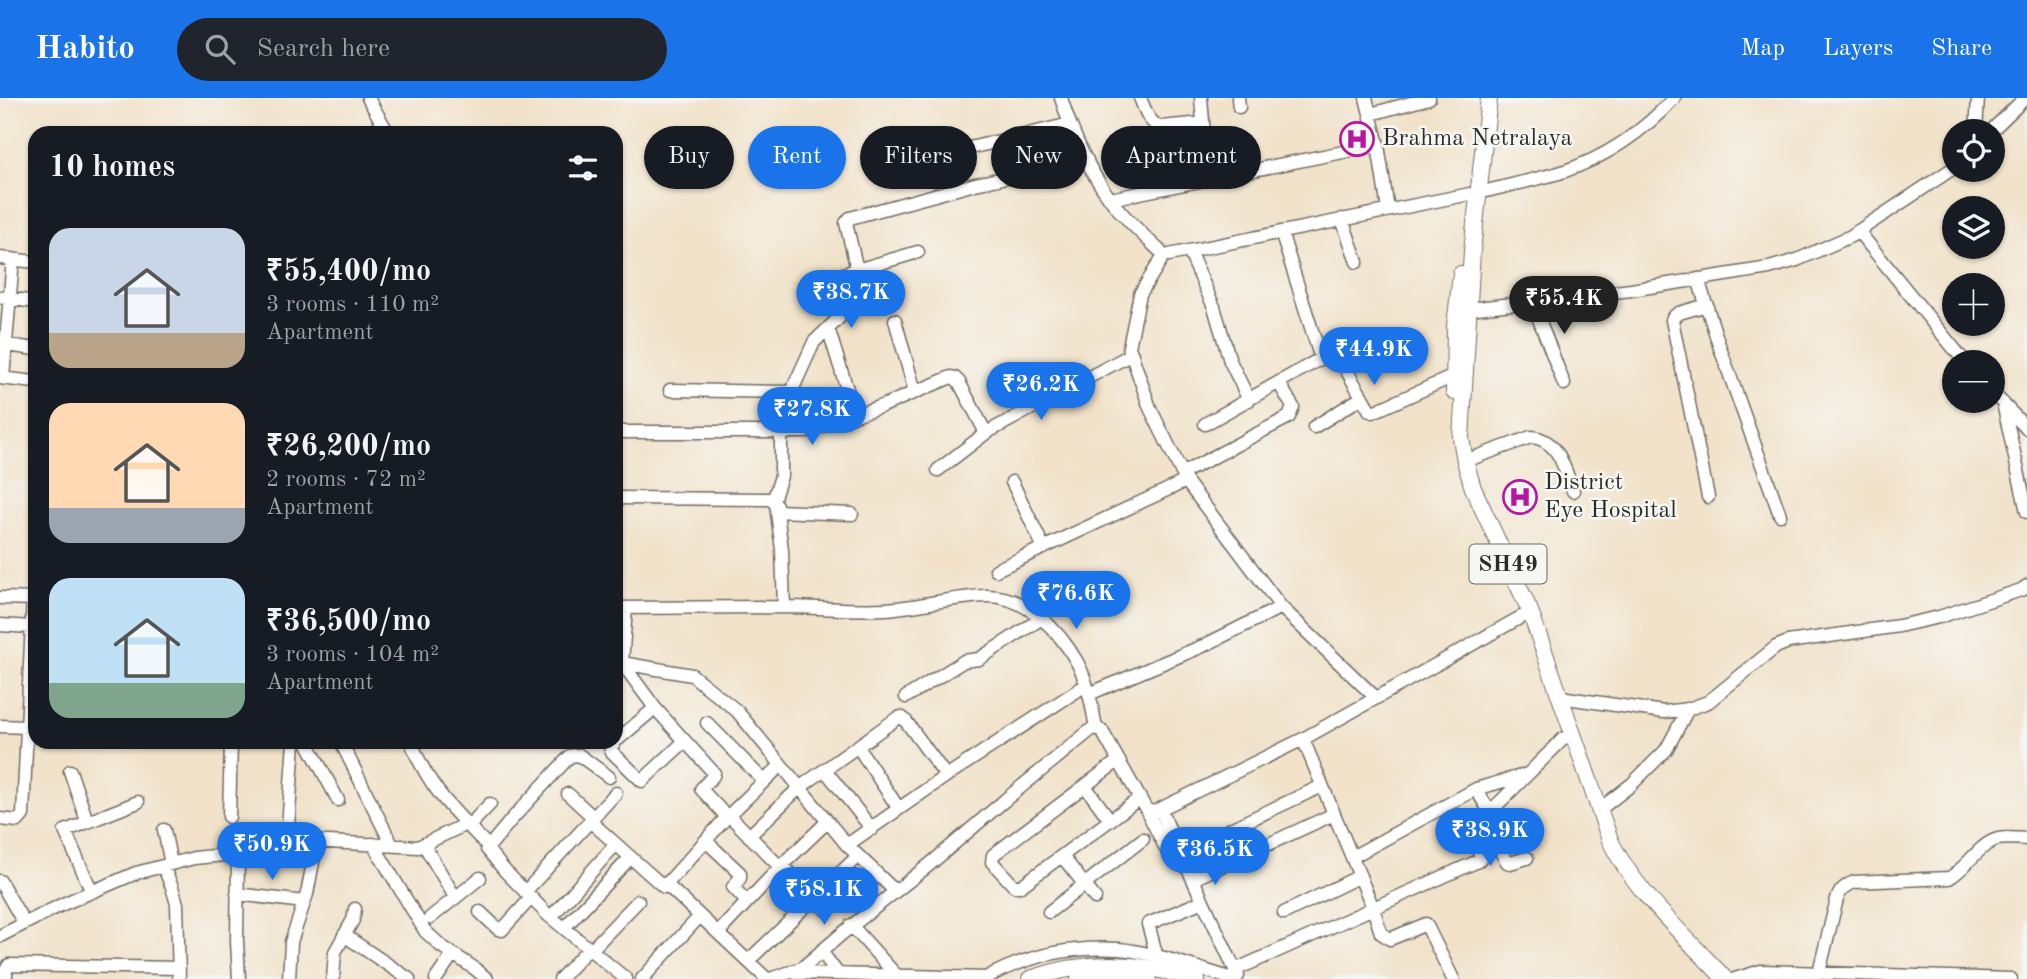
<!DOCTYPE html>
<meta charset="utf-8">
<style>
body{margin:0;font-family:"Old Standard TT",serif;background:#20242c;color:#f1f3f6;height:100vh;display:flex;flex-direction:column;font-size:26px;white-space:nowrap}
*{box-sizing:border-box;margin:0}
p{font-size:23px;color:#9ea1a6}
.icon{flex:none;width:38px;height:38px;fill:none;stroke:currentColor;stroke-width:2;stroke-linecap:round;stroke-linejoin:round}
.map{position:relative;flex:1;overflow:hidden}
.panel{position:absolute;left:28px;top:28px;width:595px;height:623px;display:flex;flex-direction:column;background:#171b24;border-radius:21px;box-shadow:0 2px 5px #0004}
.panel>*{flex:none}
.hud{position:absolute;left:644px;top:28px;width:665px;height:63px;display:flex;gap:14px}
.buttons{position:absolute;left:1942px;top:21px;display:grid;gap:14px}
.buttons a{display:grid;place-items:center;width:63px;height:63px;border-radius:50%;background:#171b24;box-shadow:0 2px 5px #0004;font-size:35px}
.price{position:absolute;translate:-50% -60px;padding:0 16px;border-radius:24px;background:#1a73e8;color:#fff;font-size:23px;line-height:46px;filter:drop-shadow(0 2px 4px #0008)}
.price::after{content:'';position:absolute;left:50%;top:42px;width:21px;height:16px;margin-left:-10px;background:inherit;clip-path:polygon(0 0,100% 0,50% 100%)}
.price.active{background:#222;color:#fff}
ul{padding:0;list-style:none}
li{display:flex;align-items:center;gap:21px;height:175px;padding:0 21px}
li span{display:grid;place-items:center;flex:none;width:196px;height:140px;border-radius:21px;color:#555}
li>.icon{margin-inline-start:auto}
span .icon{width:84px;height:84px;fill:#fffc;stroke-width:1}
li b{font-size:30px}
h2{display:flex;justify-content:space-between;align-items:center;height:84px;padding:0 21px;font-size:30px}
.tag{padding:0 24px;border-radius:32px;background:#171b24;box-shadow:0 2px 5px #0004;font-size:24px;line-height:63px}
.tag.active{background:#1a73e8;color:#fff}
header{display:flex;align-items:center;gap:42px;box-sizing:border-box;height:98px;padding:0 35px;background:#1a73e8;color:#fff}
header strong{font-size:33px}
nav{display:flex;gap:38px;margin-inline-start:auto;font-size:24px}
.search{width:490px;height:63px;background:#20242c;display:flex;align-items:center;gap:18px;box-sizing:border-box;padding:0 24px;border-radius:38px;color:#9ea1a6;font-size:26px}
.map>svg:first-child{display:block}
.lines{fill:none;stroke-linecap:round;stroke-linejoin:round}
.minor-casing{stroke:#706b62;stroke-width:15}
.major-casing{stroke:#706b62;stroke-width:18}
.minor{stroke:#fff;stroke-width:12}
.major{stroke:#fff;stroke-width:16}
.labels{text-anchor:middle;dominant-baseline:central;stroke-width:5;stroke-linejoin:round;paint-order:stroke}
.shield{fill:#f6f6f2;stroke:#686867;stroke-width:2}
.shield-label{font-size:23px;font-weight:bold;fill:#2b2b2b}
.poi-label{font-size:24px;fill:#2b2b2b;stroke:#f6f6f2;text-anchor:start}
</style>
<header>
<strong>Habito</strong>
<div class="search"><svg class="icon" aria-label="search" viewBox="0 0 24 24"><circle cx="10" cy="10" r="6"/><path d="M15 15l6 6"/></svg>Search here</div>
<nav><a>Map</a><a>Layers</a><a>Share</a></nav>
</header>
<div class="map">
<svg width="2027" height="881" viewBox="0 0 2027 881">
<rect width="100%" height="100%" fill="#f6f6f2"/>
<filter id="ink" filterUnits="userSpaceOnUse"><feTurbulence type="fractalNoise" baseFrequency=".0143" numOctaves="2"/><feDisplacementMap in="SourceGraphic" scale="14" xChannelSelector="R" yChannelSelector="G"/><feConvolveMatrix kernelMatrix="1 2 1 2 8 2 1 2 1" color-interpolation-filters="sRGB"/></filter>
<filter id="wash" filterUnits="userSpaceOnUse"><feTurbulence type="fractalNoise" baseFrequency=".00686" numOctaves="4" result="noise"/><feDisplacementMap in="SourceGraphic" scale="28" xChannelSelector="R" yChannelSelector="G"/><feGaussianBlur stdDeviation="1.57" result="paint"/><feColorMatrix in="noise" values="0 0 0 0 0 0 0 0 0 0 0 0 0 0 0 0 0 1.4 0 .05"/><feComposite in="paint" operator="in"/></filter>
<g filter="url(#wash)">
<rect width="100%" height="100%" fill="#f1e2c9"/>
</g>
<g filter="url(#ink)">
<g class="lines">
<g class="minor-casing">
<path id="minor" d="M 368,0 L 388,35
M 1061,0 C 1072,35 1089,73 1111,102 C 1125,121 1143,137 1160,153
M 1140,0 C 1145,11 1148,25 1161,29 L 1203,25
M 1201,0 L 1208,82
M 1238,0 L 1239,9
M 1366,0 L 1378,47 L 1388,112
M 1371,16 L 1429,0
M 1976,33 L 1978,0
M 1991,33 L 2025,0
M 970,50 L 1070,26
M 1478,95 C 1506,88 1535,82 1562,74 C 1605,60 1644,33 1674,0
M 1110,101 L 1378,47
M 1342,121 L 1357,164
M 1858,133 L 1965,264
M 1189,153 L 1214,209 L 1230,263 L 1249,302
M 1169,157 L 1470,96
M 0,160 L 35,164
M 1161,162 L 1140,196 L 1129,249 L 1150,310 L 1186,383 L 1281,509 L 1376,600
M 857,172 L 846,125 L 850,120 L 975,86 L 1087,62
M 1698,181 L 1719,247 L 1780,417
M 0,199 L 35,204
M 1532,203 L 1564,286
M 1707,207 L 1679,215 L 1673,219 L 1672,222 L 1708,399
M 1469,211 L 1631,192 L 1769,170 L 1797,162 L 1851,138 L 1955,69
M 895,222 L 915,294
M 828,230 L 855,317
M 0,246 L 35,251
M 1320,258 L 1332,256 L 1340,261 L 1370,313 L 1373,314 L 1454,278
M 0,280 L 35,284
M 3,280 L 13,161
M 670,292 L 791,294
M 1993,295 L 2027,331
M 2003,305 L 2027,414
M 1205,326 L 1320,261 L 1320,258 L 1281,134
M 1314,329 L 1361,300
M 616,334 L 805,334 L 885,307 L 951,279 L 955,280 L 959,284 L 986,335
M 787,335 L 786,311 L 789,299 L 814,244 L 839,220 L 830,182 L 833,179 L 918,154
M 1465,363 L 1531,339 C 1559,341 1564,370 1573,393
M 938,372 L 986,335 L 1132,256
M 1183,375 L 1289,319 L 1293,309 L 1279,285
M 1012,384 L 1044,450
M 616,400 L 768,401 L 773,403 L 776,407 L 782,452 L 784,509 C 817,509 852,513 885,511 C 919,509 952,499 986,498 C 1025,497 1059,532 1077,564 C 1088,584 1092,608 1096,630
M 773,403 L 781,378 L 781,335
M 777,413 L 852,416
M 996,472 L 1186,383
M 0,500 L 35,501
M 616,510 L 784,509
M 626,510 L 622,565 L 655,610 L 714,675 L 713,678 L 701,691 L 727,719
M 0,527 L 31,529
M 616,564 L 692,577 L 737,613 L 847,747 L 895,793
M 1089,596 L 1203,548 L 1281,509
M 906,599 L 964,563 L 979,561 L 1042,520
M 1560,599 L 1664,614 L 1688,611 L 1708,604 L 1776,549 L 1788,544 L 1899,528 L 1939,519 L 2021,492 L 2027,488
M 707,625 L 764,683
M 0,628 L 26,629
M 1303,641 L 1373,810 L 1381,835 L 1390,841 L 1426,826 L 1453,881
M 616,643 L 655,610
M 307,644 L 338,702
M 341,644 L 392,747
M 411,644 C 429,691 454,713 488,748
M 615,644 L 610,649 L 611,653 L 642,683 L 685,643
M 858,649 L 899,711
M 1118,663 L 993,757 L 992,764 L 1014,788 L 1021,788 L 1140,700
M 825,672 L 872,731
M 70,673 L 87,723
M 609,679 L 579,657 L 570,658 L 511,722 L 487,751 L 505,773 L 548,817 L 626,881
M 1085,688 L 1110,722
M 1476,691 L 1490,714
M 568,696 L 593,719
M 1146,711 L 1169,757
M 1160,711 L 1238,878
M 1599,712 L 1632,686 L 1666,652 L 1688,611
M 729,717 L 780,769
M 229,719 L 231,644
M 0,721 L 18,723 L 23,717 L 33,501
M 1482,722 L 1507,764 L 1510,765 L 1527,760
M 590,723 L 664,789 L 725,721 L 781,667
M 469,728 L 490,706
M 288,730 L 294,644
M 164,732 L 171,766
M 749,738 L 799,690 L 896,621 L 901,619 L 905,622 L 946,678
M 706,743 L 740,775 L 740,780 L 733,789 L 747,804
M 373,746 L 425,833 L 441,848 L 474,870 L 487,881
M 424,747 L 455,799
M 847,747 L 946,678 L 1086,587
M 1181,754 L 1322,688
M 238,755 L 237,843 L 239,881
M 1062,758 L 1095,800
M 1352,759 L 1476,691 L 1528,676
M 782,767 L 826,812
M 163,768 L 172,789 L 177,806 L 179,881
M 1193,781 L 1334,716
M 0,783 L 24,825
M 667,787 L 767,881
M 92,794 L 65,733 L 138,704
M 525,794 L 616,695
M 237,796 L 304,804
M 480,814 L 498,831 L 502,832 L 531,800
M 1049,814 L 1143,741
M 1284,815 L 1360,778
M 551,819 L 615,747
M 430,820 L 480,780
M 851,827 L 896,877
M 564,830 L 630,760
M 718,835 L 780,769 L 827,724
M 344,837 L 409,881
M 0,838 L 63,806 L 136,775 L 194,760 L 234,756 L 257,740 L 418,749 L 466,726
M 591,852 L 638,803
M 821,853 L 838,876
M 1157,859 L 1148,826 L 1203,803
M 748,863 L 858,758
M 1235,872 L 1478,763 L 1481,759 L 1472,738 L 1476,728 L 1564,640
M 1819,874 L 1837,801 C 1840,792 1845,788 1854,784 L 1949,780 C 1966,771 1980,745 1998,741 C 2007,739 2018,741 2027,741
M 795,875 L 987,880
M 6,881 L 6,872 L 9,867 L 179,870
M 289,881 L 291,844 L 307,796 L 317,743
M 333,881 L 335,854 L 353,822 L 355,811
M 436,881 L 453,856
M 560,881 L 589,850
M 642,881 L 700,818
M 770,881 L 802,870 L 844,834 L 929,767 L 1005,702 L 1092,631 L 1096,630 L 1102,633 L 1146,711 L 1150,714 L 1156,713 L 1303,641 L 1521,519 L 1531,515
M 984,881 C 1025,858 1072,848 1119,851 C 1153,854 1199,871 1233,881
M 1735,881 L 1761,873 L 2011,881"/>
</g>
<g class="major-casing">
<path id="major" d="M 1489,0 L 1472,153 L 1461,340 L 1465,363 L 1473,390 L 1530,513 L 1610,742 C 1634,793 1686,839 1725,881
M 1454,294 L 1455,228 L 1461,176
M 1030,881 C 1089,861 1138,864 1197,881
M 1079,881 L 1119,879 L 1148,881"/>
</g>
<use href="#minor" class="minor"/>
<use href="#major" class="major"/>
</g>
</g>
<defs>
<g id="hospital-ring" transform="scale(1.75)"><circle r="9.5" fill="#f6f6f2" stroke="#b5179e" stroke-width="1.5"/><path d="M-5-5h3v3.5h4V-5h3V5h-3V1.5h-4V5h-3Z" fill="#b5179e"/></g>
</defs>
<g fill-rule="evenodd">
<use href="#hospital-ring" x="1357" y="41"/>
<use href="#hospital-ring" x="1520" y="399"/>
</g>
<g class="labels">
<rect class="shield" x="1469.5" y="446.5" width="77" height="39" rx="5"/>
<g class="shield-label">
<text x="1508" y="466">SH49</text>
</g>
<g class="poi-label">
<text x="1382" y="41">Brahma Netralaya</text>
<text x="1544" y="385">District<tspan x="1544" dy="28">Eye Hospital</tspan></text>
</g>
</g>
</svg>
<div class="buttons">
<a><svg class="icon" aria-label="locate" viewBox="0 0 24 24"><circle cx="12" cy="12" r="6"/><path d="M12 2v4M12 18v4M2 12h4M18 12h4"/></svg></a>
<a><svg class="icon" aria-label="layers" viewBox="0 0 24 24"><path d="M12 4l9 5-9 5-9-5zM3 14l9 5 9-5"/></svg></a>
<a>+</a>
<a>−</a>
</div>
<b class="price" style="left:851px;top:232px">₹38.7K</b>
<b class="price active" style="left:1564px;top:238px">₹55.4K</b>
<b class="price" style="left:1374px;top:289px">₹44.9K</b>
<b class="price" style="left:1041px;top:324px">₹26.2K</b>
<b class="price" style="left:812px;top:349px">₹27.8K</b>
<b class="price" style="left:1076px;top:533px">₹76.6K</b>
<b class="price" style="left:1490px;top:770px">₹38.9K</b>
<b class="price" style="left:272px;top:784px">₹50.9K</b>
<b class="price" style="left:1215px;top:789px">₹36.5K</b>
<b class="price" style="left:824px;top:829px">₹58.1K</b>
<div class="hud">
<a class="tag">Buy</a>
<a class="tag active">Rent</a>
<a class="tag">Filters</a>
<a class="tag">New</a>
<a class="tag">Apartment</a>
</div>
<section class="panel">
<h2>10 homes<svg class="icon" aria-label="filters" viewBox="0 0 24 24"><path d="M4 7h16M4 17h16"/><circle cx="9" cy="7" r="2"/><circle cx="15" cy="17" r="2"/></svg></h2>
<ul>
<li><span style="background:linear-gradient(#c9d6e8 75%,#b9a48a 0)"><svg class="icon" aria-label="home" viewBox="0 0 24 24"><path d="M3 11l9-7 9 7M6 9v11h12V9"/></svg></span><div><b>₹55,400/mo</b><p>3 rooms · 110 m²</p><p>Apartment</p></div></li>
<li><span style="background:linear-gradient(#ffd9b3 75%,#9aa5b1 0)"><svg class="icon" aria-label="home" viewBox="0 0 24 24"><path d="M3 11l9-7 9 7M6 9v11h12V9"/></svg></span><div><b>₹26,200/mo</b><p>2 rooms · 72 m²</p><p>Apartment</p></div></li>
<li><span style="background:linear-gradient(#bfe0f5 75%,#7fa58c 0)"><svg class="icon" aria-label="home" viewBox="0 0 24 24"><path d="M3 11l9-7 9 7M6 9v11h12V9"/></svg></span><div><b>₹36,500/mo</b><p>3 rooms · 104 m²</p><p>Apartment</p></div></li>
</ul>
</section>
</div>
